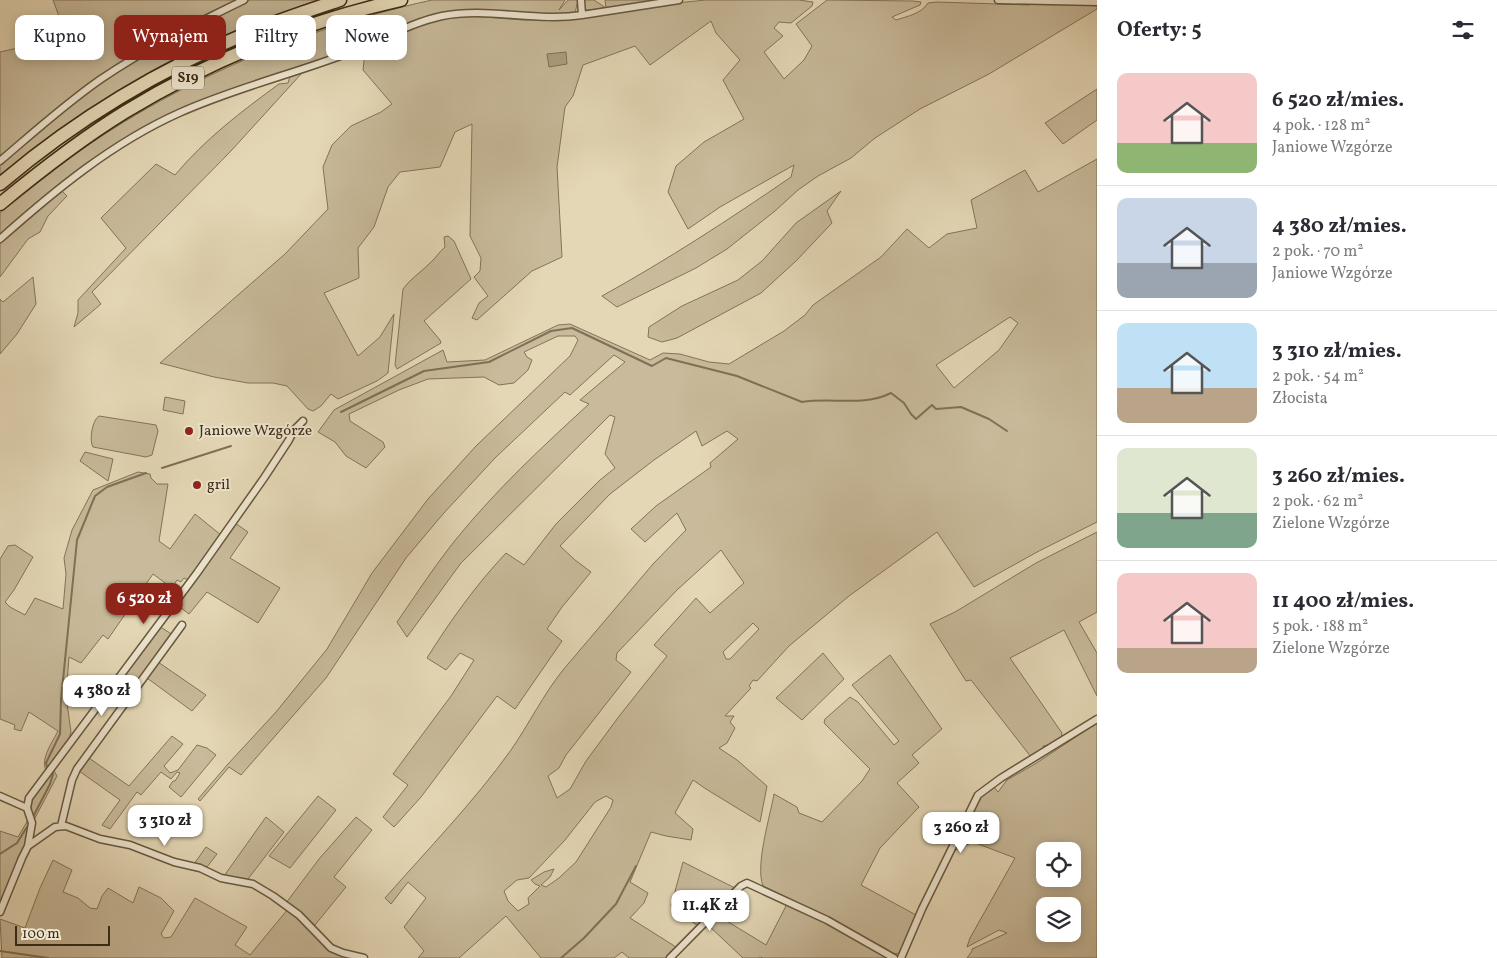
<!DOCTYPE html>
<html lang="pl">
<meta charset="utf-8">
<style>
body{margin:0;font-family:Vollkorn,serif;background:#f7f7f7;color:#2b2b33;height:100vh;display:flex;flex-direction:column;font-size:19px;white-space:nowrap}
*{box-sizing:border-box;margin:0}
p{font-size:16px;color:#7c7c81}
.icon{flex:none;width:28px;height:28px;fill:none;stroke:currentColor;stroke-width:2;stroke-linecap:round;stroke-linejoin:round}
.map{position:relative;flex:1;overflow:hidden}
.side{display:flex;flex-direction:column;background:#fff;width:400px}
.side>*{flex:none}
.hud{position:absolute;left:15px;top:15px;width:475px;height:45px;display:flex;gap:10px}
.buttons{position:absolute;left:1036px;top:842px;display:grid;gap:10px}
.buttons a{display:grid;place-items:center;width:45px;height:45px;border-radius:10px;background:#fff;box-shadow:0 2px 12px #0003;font-size:25px}
.scale{position:absolute;left:15px;bottom:12px;width:95px;box-sizing:border-box;padding-left:5px;border:2px solid #3e2d16;border-top:0;font-size:14px;line-height:18px;white-space:nowrap;color:#3e2d16;-webkit-text-stroke:4px #ede5cf;paint-order:stroke}
.price{position:absolute;translate:-50% -42px;padding:0 11px;border-radius:10px;background:#fff;color:#222;font-size:16px;line-height:32px;filter:drop-shadow(0 1px 2px #0008)}
.price::after{content:'';position:absolute;left:50%;top:30px;width:15px;height:11px;margin-left:-8px;background:inherit;clip-path:polygon(0 0,100% 0,50% 100%)}
.price.current{background:#8f2418;color:#fff}
ul{padding:0;list-style:none}
li{display:flex;align-items:center;gap:15px;height:125px;padding:0 20px}
li+li{border-top:1px solid #e1e1e2}
li span{display:grid;place-items:center;flex:none;width:140px;height:100px;border-radius:10px;color:#555}
li>.icon{margin-inline-start:auto}
span .icon{width:60px;height:60px;fill:#fffc;stroke-width:1}
li b{font-size:21px}
h2{display:flex;justify-content:space-between;align-items:center;height:60px;padding:0 20px;font-size:21px}
.pill{padding:0 18px;border-radius:10px;background:#fff;box-shadow:0 2px 12px #0003;font-size:18px;line-height:45px}
.pill.current{background:#8f2418;color:#fff}
main{display:flex;flex:1;min-height:0}
.map>svg:first-child{display:block}
.green{fill:#c8ba9a;stroke:#837458;fill-rule:evenodd}
.water{fill:#ac9d7f;stroke:#807055}
.lines{fill:none;stroke-linecap:round;stroke-linejoin:round}
.stream{stroke:#807055;stroke-width:2}
.street-casing{stroke:#68583e;stroke-width:9}
.highway-casing{stroke:#3e2d16;stroke-width:15}
.street{stroke:#ede5cf;stroke-width:6}
.highway{stroke:#e4d7b5;stroke-width:12}
.poi-dot{fill:#8f2418;stroke:#ede5cf;stroke-width:2}
.labels{text-anchor:middle;dominant-baseline:central;stroke-width:4;stroke-linejoin:round;paint-order:stroke}
.shield{fill:#ede5cf;stroke:#72644e;stroke-width:1}
.shield-label{font-size:14px;font-weight:bold;fill:#3e2d16}
.poi-label{font-size:15px;fill:#3e2d16;stroke:#ede5cf;text-anchor:start}
</style>
<main>
<div class="map">
<svg width="1097" height="958" viewBox="0 0 1097 958">
<rect width="100%" height="100%" fill="#e4d7b5"/>
<filter id="stains"><feTurbulence type="fractalNoise" baseFrequency=".004" numOctaves="4"/><feColorMatrix values="0 0 0 0 .2 0 0 0 0 .09 0 0 0 0 .02 0 0 0 .5 -.17"/></filter>
<radialGradient id="worn" r=".72"><stop offset=".6" stop-color="#630" stop-opacity="0"/><stop offset="1" stop-color="#630" stop-opacity=".3"/></radialGradient>
<path class="green" d="M 53,0 L 237,0 L 169,31 L 160,39 L 116,67 L 18,141 L 0,158 L 0,52 L 58,39 L 60,19 Z
M 250,0 L 317,0 C 261,21 205,41 153,70 C 99,100 48,136 0,175 L 0,164 C 33,136 65,107 100,83 C 147,50 198,24 250,0 Z
M 432,0 L 565,0 L 559,10 L 568,0 L 578,0 L 575,13 L 555,15 L 434,16 L 404,25 L 350,51 L 148,126 L 0,236 L 0,213 C 123,105 273,35 432,0 Z
M 583,0 L 594,0 L 606,8 L 605,0 L 657,0 L 590,10 L 586,10 Z
M 706,0 L 799,0 L 813,2 L 812,6 L 791,23 L 779,22 L 774,28 L 783,36 L 764,52 L 784,79 L 804,60 L 812,46 L 796,24 L 827,0 L 913,1 L 921,2 L 920,5 L 892,17 L 896,20 C 908,16 921,14 928,3 L 937,2 L 1029,5 L 1033,3 L 1078,3 L 1097,6 L 1097,9 L 989,74 L 920,109 L 875,138 L 851,158 L 818,176 L 798,190 L 775,211 L 727,249 L 696,268 L 617,307 L 602,296 C 667,260 730,219 791,177 L 794,165 L 720,207 L 688,229 L 668,192 L 676,166 L 704,142 L 744,119 L 723,80 L 740,60 L 716,33 L 711,21 L 650,65 L 635,46 L 583,65 L 573,96 L 565,107 L 557,167 L 562,257 L 532,271 L 477,320 L 472,318 L 479,303 L 488,296 L 474,277 L 480,271 L 481,258 L 470,236 L 472,124 L 455,132 L 440,167 L 400,172 L 388,187 L 374,227 L 358,248 L 359,278 L 324,293 L 358,356 L 380,337 L 394,314 L 388,373 L 377,381 L 338,399 L 331,394 L 321,406 L 313,411 L 308,409 L 287,386 L 273,383 L 248,383 L 214,377 L 160,363 L 285,254 L 328,209 L 323,167 L 332,145 L 351,126 L 381,112 L 392,104 L 363,70 L 365,52 L 387,40 L 418,26 L 443,19 L 470,16 L 523,20 L 574,19 L 676,3 Z
M 302,73 L 230,152 L 92,292 L 101,304 L 74,327 L 78,313 L 78,300 L 126,248 L 101,218 L 156,164 L 175,175 C 205,139 242,111 279,84 L 288,83 L 290,76 Z
M 1097,89 L 1097,120 L 1063,144 L 1045,123 Z
M 1097,159 L 1097,522 L 1039,551 L 974,587 L 937,532 L 849,596 L 789,646 L 757,681 L 753,680 L 749,686 L 751,688 L 725,716 L 734,716 L 730,722 L 735,728 L 727,743 L 719,748 L 737,760 L 767,786 L 760,822 L 706,789 L 693,780 L 675,813 L 693,829 L 691,840 L 666,836 L 651,832 L 630,882 L 648,893 L 644,903 L 630,918 L 676,947 L 665,958 L 629,958 L 622,952 L 614,958 L 541,958 L 506,916 L 459,958 L 418,958 L 424,951 L 404,927 L 426,898 L 408,882 L 391,904 L 385,898 C 428,849 473,803 511,750 C 529,724 543,695 563,670 L 653,564 L 686,530 L 677,513 L 645,542 L 631,529 L 656,506 L 711,467 L 710,463 L 738,439 L 727,431 L 702,446 L 696,431 L 654,460 L 610,494 L 560,546 L 575,560 L 591,572 L 562,607 L 547,629 L 562,641 L 515,709 L 497,696 L 421,797 L 394,827 L 383,817 L 408,785 L 393,774 L 451,696 L 474,660 L 460,653 L 446,670 L 427,658 C 450,621 476,585 506,553 L 524,565 L 556,524 L 600,480 L 615,468 L 605,454 L 615,417 L 610,415 L 461,563 L 407,637 L 397,622 C 417,593 436,564 457,538 C 497,489 543,446 589,404 L 580,400 L 625,362 L 614,355 L 570,395 L 565,392 L 495,458 L 443,514 L 406,558 L 326,678 L 241,775 L 229,767 L 200,801 L 198,799 L 228,764 L 276,712 L 327,649 L 372,573 L 428,499 L 476,446 L 570,356 L 578,340 L 575,336 L 558,336 L 524,352 L 527,357 L 532,360 L 528,370 L 514,383 L 499,385 L 484,377 L 428,379 L 399,390 L 349,414 L 350,421 L 383,442 L 385,447 L 366,468 L 346,456 L 335,442 L 318,432 L 334,410 L 443,350 L 447,362 L 485,360 L 558,325 L 570,324 L 650,360 L 663,353 L 680,354 L 709,362 L 729,364 L 784,331 L 805,315 L 813,305 L 881,257 L 907,229 L 929,248 L 947,234 L 977,228 L 971,200 L 1025,170 L 1038,192 ZM 1010,317 L 1018,323 L 999,350 L 954,388 L 936,365 ZM 721,550 L 744,583 L 710,613 L 696,598 L 654,645 L 667,656 L 620,715 L 586,761 L 570,789 L 557,798 L 548,776 L 559,768 L 566,755 L 631,672 L 616,660 L 617,653 L 677,590 ZM 753,623 L 759,629 L 730,659 L 726,659 L 723,652 ZM 606,796 L 613,800 L 611,807 L 576,862 L 559,878 L 546,887 L 541,885 L 550,877 L 554,869 L 544,872 L 531,880 L 535,884 L 540,886 L 528,898 L 529,904 L 518,911 L 508,901 L 504,891 L 517,880 L 529,878 L 565,840 L 595,802 Z
M 62,191 L 67,196 L 48,216 L 40,232 L 28,239 L 0,277 L 0,244 Z
M 841,191 L 827,211 L 832,223 L 796,261 L 761,293 L 677,338 L 662,342 L 648,337 L 649,327 L 682,306 L 738,280 L 762,261 L 796,223 Z
M 448,236 L 454,241 L 471,279 L 424,321 L 440,340 L 441,343 L 397,369 L 395,365 L 403,289 C 410,279 420,273 429,264 C 435,259 439,252 445,247 L 444,237 Z
M 33,277 L 36,304 L 17,334 L 0,354 L 0,299 L 3,302 Z
M 165,397 L 185,401 L 183,414 L 163,410 Z
M 99,416 L 156,425 L 158,431 L 152,455 L 146,457 L 93,447 C 89,441 92,420 99,416 Z
M 85,452 L 113,459 L 108,481 L 80,461 Z
M 138,472 L 150,474 L 151,478 L 157,484 L 168,484 L 159,541 L 170,549 L 195,514 L 221,535 L 188,580 L 184,578 L 181,582 L 177,580 L 172,588 L 153,574 L 108,639 L 103,635 L 81,663 L 69,657 L 66,696 L 71,732 L 69,739 L 46,770 C 40,759 53,741 58,731 L 29,712 L 21,731 L 14,729 L 15,725 L 0,719 L 0,559 L 8,546 L 15,545 L 33,557 L 14,590 L 5,602 L 10,607 L 25,615 L 35,598 L 63,609 L 66,574 L 64,558 L 72,530 L 93,490 Z
M 235,523 L 248,532 L 230,558 L 280,588 L 258,623 L 207,592 L 189,614 L 176,604 Z
M 1097,532 L 1097,612 L 1079,622 L 1097,653 L 1097,696 L 1064,630 L 1010,658 L 1062,733 L 1061,739 L 1053,744 L 1043,746 L 1044,749 L 1031,757 L 971,680 L 966,681 L 930,624 L 955,612 L 1036,563 Z
M 159,626 L 173,635 L 136,687 L 122,676 Z
M 823,653 L 844,679 L 802,720 L 776,698 Z
M 890,655 L 942,729 L 912,755 L 919,763 L 897,783 L 919,807 L 880,848 L 861,885 L 916,915 L 900,953 L 894,954 L 831,919 L 763,886 C 755,865 770,817 774,794 L 797,807 L 799,813 L 822,822 L 862,781 L 870,769 L 824,723 L 825,719 L 850,697 L 858,702 L 894,745 L 899,741 L 852,685 Z
M 158,662 L 206,695 L 192,711 L 147,678 Z
M 1097,723 L 1097,958 L 967,958 L 972,951 L 972,949 L 1007,933 L 999,930 L 967,947 L 970,938 L 1015,858 L 973,842 L 954,851 L 979,797 L 994,787 L 998,792 L 1007,780 L 1035,764 ZM 1045,851 L 1072,851 L 1072,879 L 1045,879 ZM 1045,906 L 1072,906 L 1072,934 L 1045,934 Z
M 172,736 L 183,744 L 164,766 L 170,773 L 178,770 L 197,745 L 207,748 L 216,755 L 181,797 L 169,787 L 173,781 L 175,781 L 180,773 L 177,772 L 171,779 L 161,772 L 141,795 L 137,792 L 110,829 L 102,825 L 120,800 L 79,771 L 89,758 L 129,786 Z
M 53,769 L 57,776 L 34,820 L 30,804 L 34,794 Z
M 318,796 L 336,810 L 290,868 L 269,856 Z
M 266,817 L 284,832 L 248,879 L 230,878 L 224,876 Z
M 356,817 L 372,830 L 334,877 L 346,887 L 315,925 L 313,924 L 286,903 L 319,859 Z
M 28,820 C 33,841 9,884 0,905 L 0,831 L 18,837 Z
M 206,847 L 217,854 L 207,867 L 194,864 Z
M 53,860 L 72,870 L 63,892 L 78,898 L 90,908 L 97,909 L 102,896 L 108,888 L 133,903 L 139,887 L 161,898 L 174,911 L 161,934 L 164,938 L 171,937 L 195,898 L 247,927 L 235,945 L 250,955 L 288,909 L 307,926 L 326,949 L 347,958 L 2,958 L 0,919 L 25,928 L 40,888 Z
M 683,862 L 735,888 L 698,926 L 671,906 Z
M 787,904 L 833,926 L 889,958 L 763,958 L 760,957 L 758,958 L 743,958 L 708,925 L 717,915 L 766,945 Z"/>
<path class="water" d="M 566,52 L 567,64 L 549,67 L 547,54 Z"/>
<g class="lines">
<path class="stream" d="M 341,412 L 424,371 L 489,362 L 551,331 L 572,328 L 652,366 L 666,358 L 737,376 L 802,402 C 832,397 863,407 891,393 L 904,403 L 911,414 L 916,419 L 932,405 L 936,409 L 961,407 L 989,419 L 1007,431
M 162,468 L 231,446
M 47,767 L 46,763 L 60,734 L 61,700 L 77,540 L 95,496 L 107,487 L 146,473
M 34,815 L 50,784 L 53,774 L 51,771
M 0,854 L 17,843 L 27,827
M 0,951 L 48,958
M 561,958 L 584,938 L 616,904 L 636,866"/>
<g class="street-casing">
<path id="street" d="M 998,0 L 1097,2
M 582,15 L 679,0
M 0,161 C 33,133 65,104 101,79 C 147,48 195,24 244,0
M 0,239 C 54,191 112,143 179,113 C 234,88 294,74 351,52 C 381,41 409,23 442,16 C 488,7 535,22 582,15 L 581,0
M 0,796 L 27,808
M 61,826 L 72,780 L 77,769 L 182,625
M 28,846 L 32,823 L 27,808 L 29,798 L 197,573 L 264,478 L 289,440 L 294,430 L 303,421
M 0,912 L 22,858 L 28,846 L 55,827 L 66,826 L 100,839 L 130,845 L 174,862 L 200,868 L 221,878 L 253,884 L 273,896 L 299,915 L 331,948 L 343,953 L 364,958
M 670,958 L 741,886 L 747,883 L 827,920 L 894,958
M 901,958 L 922,909 L 978,795 L 1001,778 L 1097,719"/>
</g>
<g class="highway-casing">
<path id="highway" d="M 0,184 C 74,121 160,69 250,32 C 279,20 310,10 340,0
M 0,204 C 40,171 81,139 125,112 C 209,61 305,21 401,0"/>
</g>
<use href="#street" class="street"/>
<use href="#highway" class="highway"/>
</g>
<g class="poi-dot">
<circle cx="189" cy="431" r="5"/>
<circle cx="197" cy="485" r="5"/>
</g>
<g class="labels">
<rect class="shield" x="172" y="66.5" width="32" height="23" rx="4"/>
<g class="shield-label">
<text x="188" y="78">S19</text>
</g>
<g class="poi-label">
<text x="199" y="431">Janiowe Wzgórze</text>
<text x="207" y="485">gril</text>
</g>
</g>
<rect width="100%" height="100%" filter="url(#stains)"/>
<rect width="100%" height="100%" fill="url(#worn)"/>
</svg>
<div class="buttons">
<a><svg class="icon" aria-label="locate" viewBox="0 0 24 24"><circle cx="12" cy="12" r="6"/><path d="M12 2v4M12 18v4M2 12h4M18 12h4"/></svg></a>
<a><svg class="icon" aria-label="layers" viewBox="0 0 24 24"><path d="M12 4l9 5-9 5-9-5zM3 14l9 5 9-5"/></svg></a>
</div>
<div class="scale">100 m</div>
<b class="price current" style="left:144px;top:625px">6 520 zł</b>
<b class="price" style="left:102px;top:717px">4 380 zł</b>
<b class="price" style="left:165px;top:847px">3 310 zł</b>
<b class="price" style="left:961px;top:854px">3 260 zł</b>
<b class="price" style="left:710px;top:932px">11.4K zł</b>
<div class="hud">
<a class="pill">Kupno</a>
<a class="pill current">Wynajem</a>
<a class="pill">Filtry</a>
<a class="pill">Nowe</a>
</div>
</div>
<section class="side">
<h2>Oferty: 5<svg class="icon" aria-label="filters" viewBox="0 0 24 24"><path d="M4 7h16M4 17h16"/><circle cx="9" cy="7" r="2"/><circle cx="15" cy="17" r="2"/></svg></h2>
<ul>
<li><span style="background:linear-gradient(#f6c9c9 70%,#8fb573 0)"><svg class="icon" aria-label="home" viewBox="0 0 24 24"><path d="M3 11l9-7 9 7M6 9v11h12V9"/></svg></span><div><b>6 520 zł/mies.</b><p>4 pok. · 128 m²</p><p>Janiowe Wzgórze</p></div></li>
<li><span style="background:linear-gradient(#c9d6e8 65%,#9aa5b1 0)"><svg class="icon" aria-label="home" viewBox="0 0 24 24"><path d="M3 11l9-7 9 7M6 9v11h12V9"/></svg></span><div><b>4 380 zł/mies.</b><p>2 pok. · 70 m²</p><p>Janiowe Wzgórze</p></div></li>
<li><span style="background:linear-gradient(#bfe0f5 65%,#b9a48a 0)"><svg class="icon" aria-label="home" viewBox="0 0 24 24"><path d="M3 11l9-7 9 7M6 9v11h12V9"/></svg></span><div><b>3 310 zł/mies.</b><p>2 pok. · 54 m²</p><p>Złocista</p></div></li>
<li><span style="background:linear-gradient(#dfe7d0 65%,#7fa58c 0)"><svg class="icon" aria-label="home" viewBox="0 0 24 24"><path d="M3 11l9-7 9 7M6 9v11h12V9"/></svg></span><div><b>3 260 zł/mies.</b><p>2 pok. · 62 m²</p><p>Zielone Wzgórze</p></div></li>
<li><span style="background:linear-gradient(#f6c9c9 75%,#b9a48a 0)"><svg class="icon" aria-label="home" viewBox="0 0 24 24"><path d="M3 11l9-7 9 7M6 9v11h12V9"/></svg></span><div><b>11 400 zł/mies.</b><p>5 pok. · 188 m²</p><p>Zielone Wzgórze</p></div></li>
</ul>
</section>
</main>
